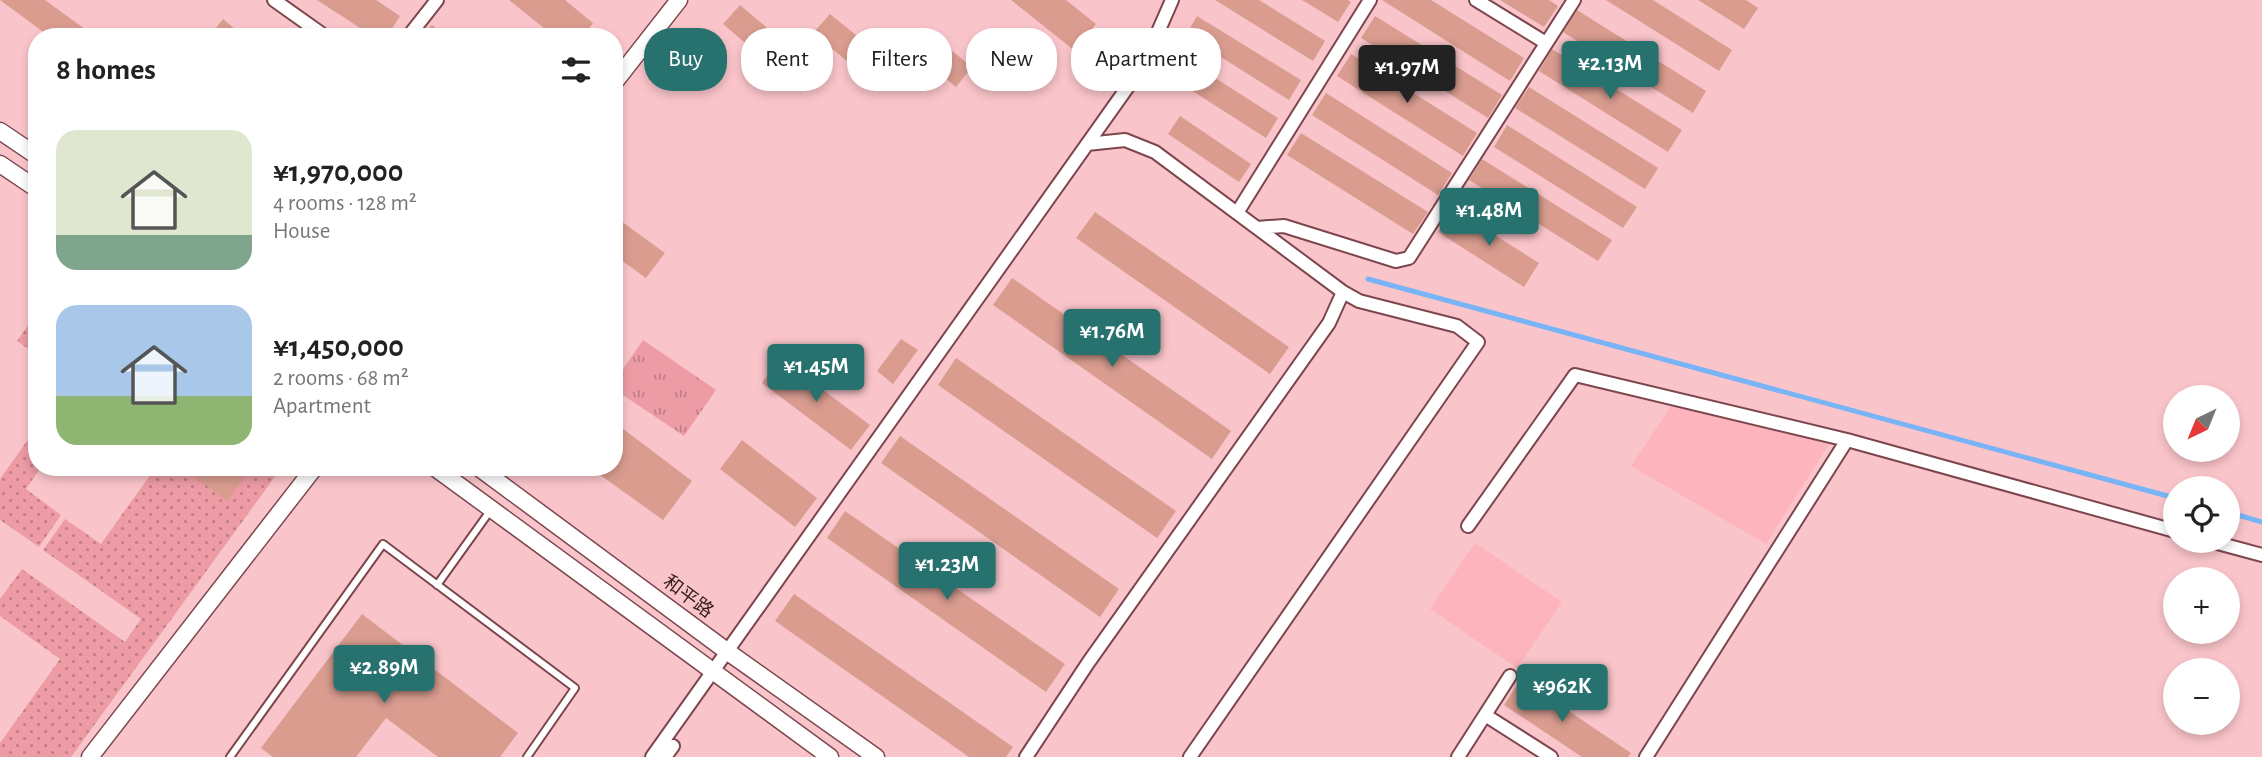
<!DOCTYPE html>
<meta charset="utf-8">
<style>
body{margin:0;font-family:"Alegreya Sans","Noto Sans SC",sans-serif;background:#f2f2f2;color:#222;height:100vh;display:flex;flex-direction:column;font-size:26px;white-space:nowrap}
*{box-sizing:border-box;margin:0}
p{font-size:23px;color:#767676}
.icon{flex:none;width:38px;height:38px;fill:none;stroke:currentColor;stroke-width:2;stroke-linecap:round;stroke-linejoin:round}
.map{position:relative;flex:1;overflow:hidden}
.details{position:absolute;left:28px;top:28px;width:595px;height:448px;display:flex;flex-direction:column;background:#fff;border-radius:28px;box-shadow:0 4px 10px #0003}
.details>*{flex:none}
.guide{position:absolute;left:644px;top:28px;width:665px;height:63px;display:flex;gap:14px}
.needle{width:46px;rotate:223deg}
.fabs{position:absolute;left:2163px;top:385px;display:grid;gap:14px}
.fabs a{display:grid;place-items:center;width:77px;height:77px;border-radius:50%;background:#fff;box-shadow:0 4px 10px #0003;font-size:35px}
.price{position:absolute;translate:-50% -60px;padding:0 16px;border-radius:7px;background:#27716f;color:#fff;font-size:23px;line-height:46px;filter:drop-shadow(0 2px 4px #0008)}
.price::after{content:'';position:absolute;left:50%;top:42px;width:21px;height:16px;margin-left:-10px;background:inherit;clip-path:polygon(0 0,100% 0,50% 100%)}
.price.on{background:#222;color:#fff}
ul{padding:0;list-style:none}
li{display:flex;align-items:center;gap:21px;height:175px;padding:0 28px}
li span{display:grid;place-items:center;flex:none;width:196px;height:140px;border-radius:21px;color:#555}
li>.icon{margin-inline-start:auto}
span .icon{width:84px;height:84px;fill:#fffc;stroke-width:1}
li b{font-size:30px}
h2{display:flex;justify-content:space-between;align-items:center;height:84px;padding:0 28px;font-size:30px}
.pill{padding:0 24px;border-radius:28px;background:#fff;box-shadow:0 4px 10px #0003;font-size:24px;line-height:63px}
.pill.on{background:#27716f;color:#fff}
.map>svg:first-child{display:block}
.built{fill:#fdb4bc}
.grass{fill:url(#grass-tufts)}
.park{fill:url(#park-dots)}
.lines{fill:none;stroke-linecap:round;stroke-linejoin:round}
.stream{stroke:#79b4f7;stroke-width:5}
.building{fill:#d99c8f}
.service-casing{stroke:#7d464d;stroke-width:10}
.minor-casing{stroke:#7d464d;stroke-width:16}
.tertiary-casing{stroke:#7d464d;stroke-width:19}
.service{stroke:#fff;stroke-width:6}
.minor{stroke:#fff;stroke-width:12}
.tertiary{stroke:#fff;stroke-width:16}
.labels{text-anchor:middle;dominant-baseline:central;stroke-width:5;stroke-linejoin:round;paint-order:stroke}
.street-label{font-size:19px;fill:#341c1f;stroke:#fac5ca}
</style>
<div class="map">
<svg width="2262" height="757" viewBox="0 0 2262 757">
<defs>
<pattern id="grass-tufts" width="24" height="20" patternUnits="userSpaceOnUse" patternTransform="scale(1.75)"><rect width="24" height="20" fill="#ed9ca5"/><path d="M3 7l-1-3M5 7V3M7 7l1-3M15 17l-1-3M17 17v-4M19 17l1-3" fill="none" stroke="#c17e86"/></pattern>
<pattern id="park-dots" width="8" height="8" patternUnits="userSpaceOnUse" patternTransform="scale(1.75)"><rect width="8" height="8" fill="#ed9ca5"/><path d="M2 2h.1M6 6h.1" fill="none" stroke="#c17e86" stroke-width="1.8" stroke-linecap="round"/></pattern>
</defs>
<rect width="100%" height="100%" fill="#fac5ca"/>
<path class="built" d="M 1673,403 L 1830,442 L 1766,544 L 1631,466 Z
M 1475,543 L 1562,602 L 1517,668 L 1430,609 Z"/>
<path class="grass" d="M 643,340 L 716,390 L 684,436 L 614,389 L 614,382 Z"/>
<path class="park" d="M 37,313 L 37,355 L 17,341 Z
M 37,427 L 37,467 L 41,467 L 26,489 L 61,515 L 39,547 L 0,520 L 0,479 Z
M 149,467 L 282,467 L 71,757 L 0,757 L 0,743 L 60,659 L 0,616 L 0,599 L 22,569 L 125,642 L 141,619 L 43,550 L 65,519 L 101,544 L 153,471 Z"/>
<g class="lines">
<path class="stream" d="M 1368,279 L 2175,498
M 2228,512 L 2262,522"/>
</g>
<path class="building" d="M 0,0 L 45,0 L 93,35 L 50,37 Z
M 317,0 L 376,0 L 400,16 L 387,37 L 374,37 Z
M 509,0 L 565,0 L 593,23 L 583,37 L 555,37 Z
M 1011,0 L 1066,0 L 1096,24 L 1075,51 Z
M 1215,0 L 1259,0 L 1325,41 L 1313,61 Z
M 1302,0 L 1348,0 L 1351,2 L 1338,22 Z
M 1382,0 L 1431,0 L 1524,58 L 1510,81 Z
M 1500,0 L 1549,0 L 1558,6 L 1544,27 Z
M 1606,0 L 1653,0 L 1732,50 L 1719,71 Z
M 1698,0 L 1746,0 L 1758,8 L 1744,29 Z
M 740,5 L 798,54 L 781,74 L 723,24 Z
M 1577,10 L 1706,91 L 1693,113 L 1563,32 Z
M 830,14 L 877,52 L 860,72 L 813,33 Z
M 1197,16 L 1301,80 L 1289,100 L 1186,35 Z
M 1375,16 L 1502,95 L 1488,118 L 1361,38 Z
M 223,19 L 245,37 L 209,37 Z
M 432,25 L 445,37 L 422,37 Z
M 925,29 L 972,67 L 956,87 L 909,48 Z
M 1552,49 L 1682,130 L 1668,152 L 1539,71 Z
M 1351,54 L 1477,133 L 1463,156 L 1337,76 Z
M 1195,65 L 1278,118 L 1266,138 L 1183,85 Z
M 1529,87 L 1658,168 L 1645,189 L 1515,108 Z
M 1326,93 L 1452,173 L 1438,195 L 1312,115 Z
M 1180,116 L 1251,164 L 1239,182 L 1168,134 Z
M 1507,125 L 1637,207 L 1623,228 L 1494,147 Z
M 1301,133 L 1428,212 L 1413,234 L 1287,155 Z
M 1482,159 L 1612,240 L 1598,261 L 1469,180 Z
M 1453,209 L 1539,263 L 1524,287 L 1438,232 Z
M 1095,212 L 1289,347 L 1270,374 L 1076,238 Z
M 614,216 L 665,253 L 646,278 L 614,255 Z
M 1012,278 L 1231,431 L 1212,459 L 993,305 Z
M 901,339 L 918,350 L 893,384 L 877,371 Z
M 780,358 L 870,425 L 851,450 L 762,383 Z
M 956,358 L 1176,511 L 1157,538 L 938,385 Z
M 614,422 L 692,481 L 663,520 L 589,467 L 614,467 Z
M 900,436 L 1119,589 L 1100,617 L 881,463 Z
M 742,440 L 817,498 L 795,527 L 720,469 Z
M 193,467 L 235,467 L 246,475 L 227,501 L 189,473 Z
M 845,511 L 1065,664 L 1046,692 L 827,538 Z
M 794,594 L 1013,747 L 1006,757 L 969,757 L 775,621 Z
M 362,614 L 518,733 L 500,757 L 438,757 L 386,718 L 356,757 L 273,757 L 261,748 Z
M 1521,679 L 1631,753 L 1628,757 L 1582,757 L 1504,705 Z"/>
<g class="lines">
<g class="service-casing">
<path id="service" d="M 437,585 L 490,511
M 230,757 L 383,544 L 575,688 L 527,757"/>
</g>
<g class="minor-casing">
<path id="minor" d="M 274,0 L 326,37
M 1476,0 L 1546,43
M 408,37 L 437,0
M 1087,144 L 1125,140 L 1155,152 L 1343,292
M 1237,213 L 1370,0
M 1257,228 L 1284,226 L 1396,261 L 1409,258 L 1574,0
M 1468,526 L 1575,375 L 1847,440
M 2210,541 L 2262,555
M 1485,715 L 1551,757
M 652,757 L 1144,64 L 1172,0
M 665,757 L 673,746
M 1026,757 L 1088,663 L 1329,323 L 1343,292 L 1359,301 L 1457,326 L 1478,342 L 1190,757
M 1458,757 L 1510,676
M 1646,757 L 1847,440 L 2175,531"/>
</g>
<g class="tertiary-casing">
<path id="tertiary" d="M 614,83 L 679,0
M 0,131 L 37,156
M 0,164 L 37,189
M 434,467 L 830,757
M 478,467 L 728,652 L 876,757
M 90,757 L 315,467"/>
</g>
<use href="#service" class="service"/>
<use href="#minor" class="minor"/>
<use href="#tertiary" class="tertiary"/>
</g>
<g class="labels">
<g class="street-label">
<text transform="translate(688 597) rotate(37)">和平路</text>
</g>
</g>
</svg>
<div class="fabs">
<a><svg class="needle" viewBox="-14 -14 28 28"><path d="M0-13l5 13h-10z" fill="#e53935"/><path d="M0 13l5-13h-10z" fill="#767676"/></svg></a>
<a><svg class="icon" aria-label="locate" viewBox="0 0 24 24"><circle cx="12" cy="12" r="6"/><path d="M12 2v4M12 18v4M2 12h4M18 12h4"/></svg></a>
<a>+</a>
<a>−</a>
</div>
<b class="price" style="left:1610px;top:101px">¥2.13M</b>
<b class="price on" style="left:1407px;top:105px">¥1.97M</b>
<b class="price" style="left:1489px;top:248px">¥1.48M</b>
<b class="price" style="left:1112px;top:369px">¥1.76M</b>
<b class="price" style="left:816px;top:404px">¥1.45M</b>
<b class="price" style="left:947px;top:602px">¥1.23M</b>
<b class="price" style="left:384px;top:705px">¥2.89M</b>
<b class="price" style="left:1562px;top:724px">¥962K</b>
<div class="guide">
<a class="pill on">Buy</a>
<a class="pill">Rent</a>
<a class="pill">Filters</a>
<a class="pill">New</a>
<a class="pill">Apartment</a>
</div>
<section class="details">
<h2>8 homes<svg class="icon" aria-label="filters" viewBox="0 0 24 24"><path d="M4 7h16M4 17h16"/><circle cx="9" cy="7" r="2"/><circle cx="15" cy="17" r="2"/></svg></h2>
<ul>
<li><span style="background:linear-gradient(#dfe7d0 75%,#7fa58c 0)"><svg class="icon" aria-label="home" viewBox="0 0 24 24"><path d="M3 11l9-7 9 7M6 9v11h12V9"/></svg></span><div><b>¥1,970,000</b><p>4 rooms · 128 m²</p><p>House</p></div></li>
<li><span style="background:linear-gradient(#a9c7e8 65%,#8fb573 0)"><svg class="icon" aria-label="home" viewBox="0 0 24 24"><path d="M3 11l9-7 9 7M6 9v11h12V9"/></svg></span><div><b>¥1,450,000</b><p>2 rooms · 68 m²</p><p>Apartment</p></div></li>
</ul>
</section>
</div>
